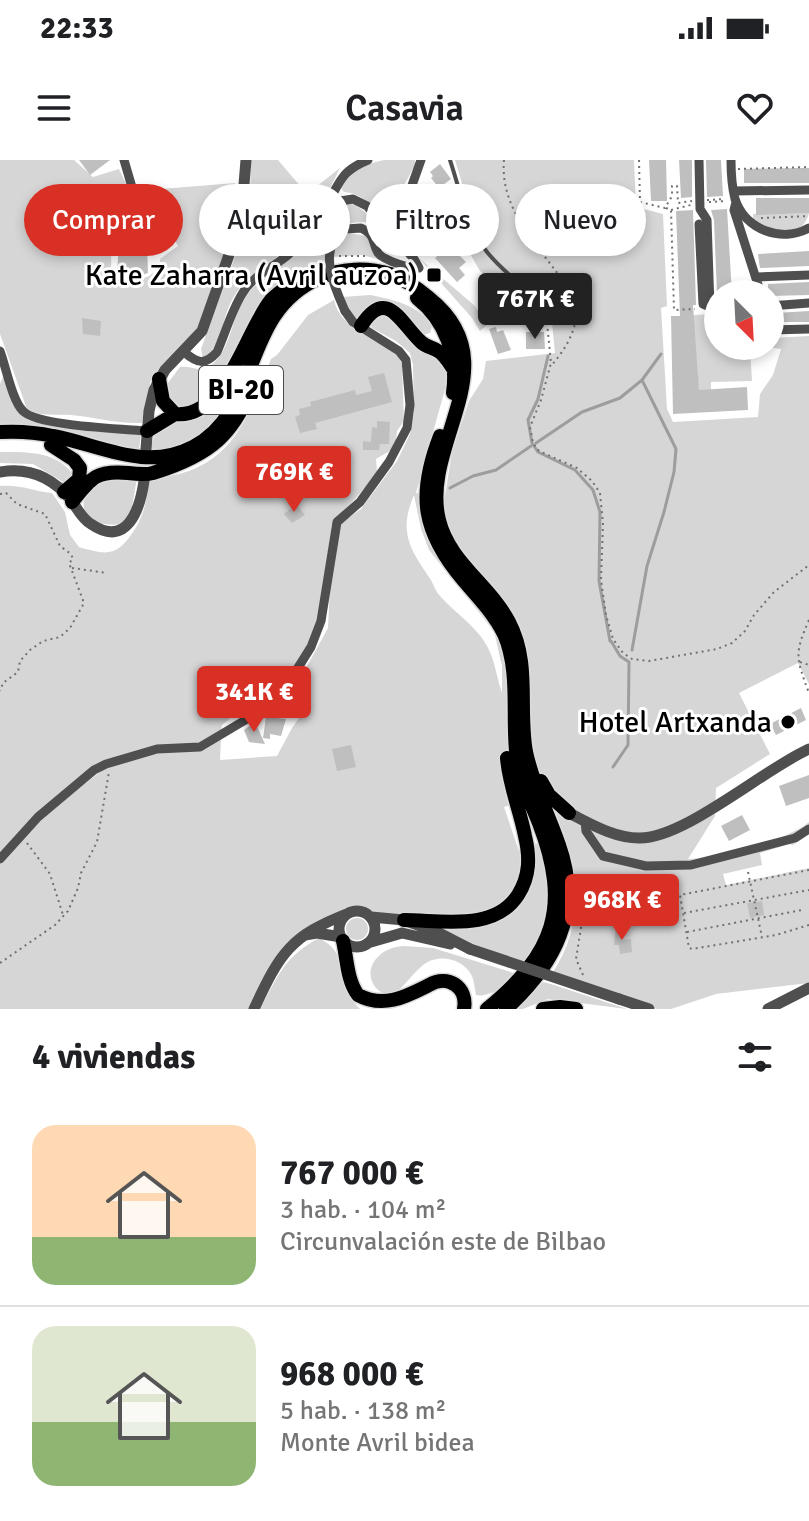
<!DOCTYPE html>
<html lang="es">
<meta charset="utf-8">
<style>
body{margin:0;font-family:Signika,sans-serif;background:#f2f2f2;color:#202124;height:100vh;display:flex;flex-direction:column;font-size:30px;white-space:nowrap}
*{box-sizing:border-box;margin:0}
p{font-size:26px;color:#757577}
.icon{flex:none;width:44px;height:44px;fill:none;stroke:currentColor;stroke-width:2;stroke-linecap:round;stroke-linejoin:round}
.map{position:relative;height:849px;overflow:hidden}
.side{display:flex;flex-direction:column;background:#fff;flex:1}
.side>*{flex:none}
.top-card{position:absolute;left:24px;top:24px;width:762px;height:72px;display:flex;gap:16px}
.needle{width:52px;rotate:156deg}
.tools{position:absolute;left:704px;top:120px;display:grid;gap:16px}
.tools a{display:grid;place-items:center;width:80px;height:80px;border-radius:50%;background:#fff;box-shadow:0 4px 12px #0003;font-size:40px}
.price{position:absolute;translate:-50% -68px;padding:0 18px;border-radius:8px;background:#d93025;color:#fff;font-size:26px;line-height:52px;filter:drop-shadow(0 2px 4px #0008)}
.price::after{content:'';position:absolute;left:50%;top:48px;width:24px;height:18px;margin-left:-12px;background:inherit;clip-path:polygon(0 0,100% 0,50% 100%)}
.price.active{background:#222;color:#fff}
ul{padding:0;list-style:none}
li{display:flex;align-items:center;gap:24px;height:200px;padding:0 32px}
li+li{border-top:2px solid #e0e0e0}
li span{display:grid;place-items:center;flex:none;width:224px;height:160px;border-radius:24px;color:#555}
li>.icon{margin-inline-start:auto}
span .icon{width:96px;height:96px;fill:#fffc;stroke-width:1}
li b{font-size:34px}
h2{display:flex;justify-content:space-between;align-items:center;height:96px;padding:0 32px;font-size:34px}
.chip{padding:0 28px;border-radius:36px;background:#fff;box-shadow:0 4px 12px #0003;font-size:28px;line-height:72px}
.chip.active{background:#d93025;color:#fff}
.status{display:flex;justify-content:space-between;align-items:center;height:56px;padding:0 40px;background:#fff;direction:ltr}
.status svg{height:22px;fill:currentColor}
header{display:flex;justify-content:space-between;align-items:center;height:104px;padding:0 32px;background:#fff;font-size:36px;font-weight:600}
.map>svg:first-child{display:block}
.green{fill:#d6d6d6;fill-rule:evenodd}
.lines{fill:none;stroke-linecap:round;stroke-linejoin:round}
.stream{stroke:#9d9d9d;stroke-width:3}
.building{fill:#bfbfbf}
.primary-casing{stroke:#dbdbdb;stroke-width:17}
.path{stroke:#717171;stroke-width:2;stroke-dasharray:2 4;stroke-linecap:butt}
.service{stroke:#4f4f4f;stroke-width:4}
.minor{stroke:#4f4f4f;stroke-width:9}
.tertiary{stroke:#4f4f4f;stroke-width:11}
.primary{stroke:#000;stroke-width:14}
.minor-bridge{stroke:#4f4f4f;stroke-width:9}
.tertiary-bridge{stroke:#4f4f4f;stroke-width:11}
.poi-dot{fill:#000;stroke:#fff;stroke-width:3}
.labels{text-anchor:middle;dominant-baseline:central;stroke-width:6;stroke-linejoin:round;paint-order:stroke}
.shield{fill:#fff;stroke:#4c4c4c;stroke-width:2}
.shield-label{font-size:28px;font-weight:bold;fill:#000}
.poi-label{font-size:30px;fill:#000;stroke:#fff;text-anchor:end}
</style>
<div class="status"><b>22:33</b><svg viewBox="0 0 49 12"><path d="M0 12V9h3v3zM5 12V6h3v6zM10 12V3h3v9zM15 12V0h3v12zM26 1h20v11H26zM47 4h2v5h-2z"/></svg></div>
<header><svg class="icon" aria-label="menu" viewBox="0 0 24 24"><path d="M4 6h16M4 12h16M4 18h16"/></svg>Casavia<svg class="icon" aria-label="heart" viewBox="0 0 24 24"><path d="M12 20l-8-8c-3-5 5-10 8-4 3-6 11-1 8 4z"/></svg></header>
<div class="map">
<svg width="809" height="849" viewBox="0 0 809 849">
<rect width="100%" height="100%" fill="#fff"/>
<path class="green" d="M 0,0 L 74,0 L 93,17 L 119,9 L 128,28 L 128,36 L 118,36 L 112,32 L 111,116 L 128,124 L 149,116 L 159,108 L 160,99 L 178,86 L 167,68 L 168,60 L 159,36 L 161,29 L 235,23 L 238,38 L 231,77 L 199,169 L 151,219 L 142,263 C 117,264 95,257 71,255 C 56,254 40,257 27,249 L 0,174 Z
M 251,0 L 278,0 L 307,34 L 340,8 C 326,37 312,62 290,85 C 271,105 247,113 232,140 C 222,158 222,187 203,199 L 201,189 L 247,64 L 250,42 Z
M 385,0 L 415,0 L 415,5 L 403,27 L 391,65 C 377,51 364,33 344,32 L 340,27 C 347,11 368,3 385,0 Z
M 455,0 L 634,0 L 636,47 L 663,54 L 667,146 L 661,148 L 667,249 L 673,262 L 758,257 L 760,234 L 773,215 L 781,189 L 759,186 L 770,186 L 770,179 L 772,178 L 809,176 L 809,524 L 798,503 L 739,533 L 770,594 L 716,628 L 715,656 L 688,699 C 718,698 786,681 809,662 L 809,674 L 793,685 L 789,684 L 760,693 L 762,705 L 723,714 L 726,725 L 809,708 L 809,823 L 716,834 L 671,849 L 657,849 L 553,812 C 592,753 571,693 549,633 L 504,647 L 521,697 L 523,710 L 515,735 L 481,757 L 375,753 L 360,748 L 351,748 L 309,766 L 250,849 L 0,849 L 0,704 L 39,660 L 105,608 L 128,599 L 221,579 L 220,600 L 277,596 L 292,568 L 308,545 L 285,547 L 276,544 L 300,519 L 328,468 L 331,406 L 341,363 L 361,349 L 397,301 L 410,274 L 414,252 L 413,205 L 410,193 L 396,181 L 372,168 L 369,162 L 383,152 C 389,157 397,163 403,169 C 407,174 408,180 414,185 C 434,204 453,192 444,233 L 416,333 L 445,336 L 452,292 L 469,241 L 483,219 L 486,201 L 555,193 L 552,163 L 531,151 L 517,160 L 512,157 L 513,143 L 480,111 L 461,78 L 447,78 L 466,65 L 458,40 L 465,33 ZM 414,335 L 421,369 L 429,390 L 494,471 L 502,506 L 502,533 C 496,516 495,497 484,481 C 472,463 454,452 440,436 C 436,432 434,426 431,420 C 410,389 398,372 414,335 Z
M 348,43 C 365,46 376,66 387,79 L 366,62 C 332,62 332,75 326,103 L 283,123 L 267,136 L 243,173 L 220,225 L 200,246 L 176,251 L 164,228 L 180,207 C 191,205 200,213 210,206 C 230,192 231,161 243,141 C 257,117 283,108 301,88 C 318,71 323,48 348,43 Z
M 809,53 C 803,80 769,73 753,59 L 753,54 Z
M 349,73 L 366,76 L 388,102 L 362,95 L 334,97 L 331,93 L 341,76 Z
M 419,98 L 475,146 L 487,165 L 480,171 L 472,158 Z
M 370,135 C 392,139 422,146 432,167 L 430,173 L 423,175 L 398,150 L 357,159 L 351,155 L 342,137 Z
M 334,140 C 340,170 379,177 399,197 L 402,205 L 404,261 L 397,271 L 395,288 L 376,299 L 377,312 L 373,319 L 332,364 L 317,463 L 311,478 L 293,513 L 261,544 L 247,544 L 222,565 L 221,571 L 199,584 L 158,585 L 96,604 L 40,651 L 0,694 L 0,326 C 20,324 33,331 52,333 L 65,352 L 70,375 L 79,387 C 106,395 117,397 133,372 C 145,355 147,338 149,318 C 227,315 247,264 271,199 L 277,195 L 308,155 Z
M 718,154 L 718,186 L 731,186 L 732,190 L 750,189 L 752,221 L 711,222 L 711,234 L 699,234 L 693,155 Z
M 258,172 C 237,226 221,292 151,290 C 157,248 184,271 208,253 C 229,236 245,196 258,172 Z
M 5,212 L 19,252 L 141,274 L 139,289 L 0,265 L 0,224 Z
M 0,292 C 28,292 58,291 74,316 L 70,321 L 63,322 L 33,304 L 0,303 Z
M 137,318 L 131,353 L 123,363 C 98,371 67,349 94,327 C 96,325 102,320 104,319 C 113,316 127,318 137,318 Z
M 533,683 L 539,684 L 548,714 L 548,761 L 527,804 L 462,780 L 432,765 L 484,765 L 534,707 Z
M346 769a11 11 0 1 1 22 0a11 11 0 1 1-22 0Z
M 319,778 C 343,791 336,799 343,821 C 346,832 352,840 360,849 L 260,849 C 278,816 284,797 319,778 Z
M 404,786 L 433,788 L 517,814 L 500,832 C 490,831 485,837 476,835 C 475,829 474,821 472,816 C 463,798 438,793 423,805 C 411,815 403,828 391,837 C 357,826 368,788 404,786 Z
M 543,822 L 554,825 L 627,849 L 548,839 L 523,849 L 514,849 Z"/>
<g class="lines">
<path class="stream" d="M 548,196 L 538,239 L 528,260 L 532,283 L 538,292 L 575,310 L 593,330 L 600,352 L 599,421 L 610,481
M 536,283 L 582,252 L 620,238 L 642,220 L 661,194
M 450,328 L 473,316 L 496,310 L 531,286
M 611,481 L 620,496 L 629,502
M 632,490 L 647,406 L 664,352 L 674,312 L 676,289 L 642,220
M 613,607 L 628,585 L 629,503"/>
</g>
<path class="building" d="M 79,0 L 110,0 L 90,15 Z
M 649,0 L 666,0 L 667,41 L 651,41 Z
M 679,0 L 692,0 L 692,37 L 681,38 Z
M 706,0 L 721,0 L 723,36 L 707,37 Z
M 440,4 L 451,19 L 439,28 L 431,18 L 433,16 L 430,12 Z
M 796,8 L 809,8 L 809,23 L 744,23 L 744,9 Z
M 756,38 L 809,38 L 809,53 L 756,55 Z
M 445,40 L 454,51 L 441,62 L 432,50 Z
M 156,44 L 163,59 L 157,62 L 170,82 L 158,89 L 149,75 L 152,74 L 145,50 Z
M 727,49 L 732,134 L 717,134 L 714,60 L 711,50 Z
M 693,50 L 696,145 L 693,145 L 699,230 L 747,227 L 748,250 L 673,254 L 671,156 L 680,156 L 676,51 Z
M 119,83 L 138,89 L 147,85 L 148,113 L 129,119 L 117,113 Z
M 449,85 L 466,102 L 459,108 L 465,115 L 457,122 L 435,98 Z
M 809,91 L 809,106 L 760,108 L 759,102 L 758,94 Z
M 809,122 L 809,135 L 770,136 L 768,134 L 768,124 Z
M 809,151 L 809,162 L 775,162 L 775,153 Z
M 82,158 L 101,161 L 100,176 L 83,174 Z
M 496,167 L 497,172 L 503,170 L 511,190 L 498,194 L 489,169 Z
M 526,172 L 544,172 L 545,189 L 526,189 Z
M 384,213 L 392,242 L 315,263 L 317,269 L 300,273 L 295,257 L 300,255 L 299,249 L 311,246 L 310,242 L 355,230 L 356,235 L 372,231 L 368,217 Z
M 377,261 L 390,262 L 389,284 L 380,284 L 379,290 L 363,290 L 363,281 L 371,282 L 372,267 L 377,268 Z
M 296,344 L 305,355 L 292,363 L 284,354 Z
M 801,548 L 806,560 L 776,575 L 770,564 Z
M 266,557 L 286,559 L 281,576 L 270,574 L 270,579 L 263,578 Z
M 255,562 L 265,584 L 249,582 L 244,570 Z
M 351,585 L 356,607 L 337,611 L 332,589 Z
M 809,615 L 809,638 L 786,646 L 779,626 Z
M 742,655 L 750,670 L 729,681 L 721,666 Z
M 596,737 L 618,737 L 619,748 L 597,748 Z
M 762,741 L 764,755 L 750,758 L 747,743 Z
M 616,765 L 622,766 L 621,780 L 631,779 L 632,792 L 620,794 L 619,785 L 614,785 Z"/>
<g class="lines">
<g class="primary-casing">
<path id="primary" d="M 417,138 C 446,161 458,196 453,233
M 361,166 C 387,125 401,164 421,182 C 426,187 432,187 438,191 C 445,195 449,203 454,210
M 159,219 L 163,241 L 175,254 C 225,260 245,172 271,140 C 277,134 284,129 291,124
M 147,271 L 175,254
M 0,272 C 17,271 35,272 53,276 C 101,285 145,312 193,287 C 263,250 239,154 319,118 C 341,108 367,107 390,114 C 405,119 417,128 429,138 C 512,204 420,283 439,360 C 449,402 490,425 509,462 C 531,504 518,548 526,592 C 533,625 548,653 559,685 C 583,752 555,804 506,849
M 440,276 C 417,335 422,372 464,421 C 478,437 494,454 504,474 C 521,513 511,559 517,600 C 520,624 531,642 539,663 C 571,747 555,793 487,849
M 51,285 L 74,300 L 80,308 L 79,319 L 64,332
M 72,342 C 91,318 96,310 128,313 C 136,314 146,315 153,313 C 211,295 236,274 256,216
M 541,621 L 549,635 L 569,653
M 404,760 C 442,760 494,772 518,735 C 530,716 530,697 525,676 C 520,650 509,625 507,598
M 343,781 C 347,798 347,821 358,835 C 384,849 407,836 429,825 C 448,814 468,827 464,849
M 543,849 L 560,847 L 576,849"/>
</g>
<path class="path" d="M 504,0 C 500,46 532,79 558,114 C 565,123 574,133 576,145 C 579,168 565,190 551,206
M 639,0 L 640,42 L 665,48 L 672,36 L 672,26 L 677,26 L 678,43 L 692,41
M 738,9 L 809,7
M 707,40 L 724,39
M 709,42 L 726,41
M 666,48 L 671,50 L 674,150 L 695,149
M 671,50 L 691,45
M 761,58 L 809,56
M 382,78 L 390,86 L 391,84
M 339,96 L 368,96
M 547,163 L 551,203 L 541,240 L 530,267 L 533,283 L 539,291 L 577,308 L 592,321 L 600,333 L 603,364 L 601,420 L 606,455 L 613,479 L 623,493 L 632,499 L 649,501 L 717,489 L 732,483 L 745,471 L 754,455 L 774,432 L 809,405
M 0,334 L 6,333 L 17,344 L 45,354 L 60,386 L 71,394 L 73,399 L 69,403 L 84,443 L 70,468 L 60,477 L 43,481 L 30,490 L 20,501 L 18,512 L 3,523 L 0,531
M 72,408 L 107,413
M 809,460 C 794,494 796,498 809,533
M 800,502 L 809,505
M 27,683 L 50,714 L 63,755
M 809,710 L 680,735 L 689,788 L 692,789 L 776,775 L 809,765
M 748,712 L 762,777
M 684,753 L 809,730
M 687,772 L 802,750
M 0,803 L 55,765 L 68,751 L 78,728 L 81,713 L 97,682 L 109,612
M 583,815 L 576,799 L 585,743"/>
<path class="service" d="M 450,0 C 460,30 467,67 487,92 C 507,117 530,127 546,157"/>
<path class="minor" d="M 124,0 L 134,34 L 118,67 L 124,76 L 138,82
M 699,0 L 700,49 L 707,60 L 710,147 L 718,151
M 731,0 C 731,12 732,27 735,39 C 745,70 782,83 809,68
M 734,31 L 809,30
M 736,42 L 734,50 L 761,134
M 328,43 L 353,39 L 367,46 L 414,99 L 419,108 C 413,110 383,100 378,93 C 371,81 377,76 361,68 L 346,69 L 336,76
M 699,64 L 703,144 L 710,147
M 394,76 L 421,0
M 757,117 L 809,115
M 770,146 L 809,143
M 770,170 L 809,169
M 0,191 C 6,207 12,240 23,251 C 37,266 124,269 147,271
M 184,192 C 197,203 205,206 217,192 C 225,174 231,152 242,134 C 253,115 273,108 289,94 C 303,80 317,60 327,44 C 341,21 341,11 368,0
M 585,661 L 586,671 L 603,696 L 646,706 L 691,705 L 795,678 L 809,669
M 0,699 L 38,657 L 94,610 L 106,604 L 157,589 L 200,587 L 247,559 L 289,522 L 311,487 L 321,461 L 337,362 L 360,342 L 389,302 L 407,268 L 410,245 L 406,200 L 399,191 L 353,162 L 345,151"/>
<path class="tertiary" d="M 146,289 L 149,251 L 154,230 L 165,210 L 202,171 L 241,61 L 246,0
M 0,312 C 29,307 52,317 71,340 C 77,348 82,359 91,364 C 127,389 140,349 144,321
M 569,653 C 591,664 614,678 639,678 C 684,679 764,609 809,589
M339 769a18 18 0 1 1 36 0a18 18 0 1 1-36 0Z
M 371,757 L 404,760 L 437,772 L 470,789
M 305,775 L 317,773 L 341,777
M 371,782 L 402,773 L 450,784
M 619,839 L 649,849
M 254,849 C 280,793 290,776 349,753
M 768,849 L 809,828"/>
<use href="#primary" class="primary"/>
<path class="minor-bridge" d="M 336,76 C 321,99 335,128 345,151"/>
<path class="tertiary-bridge" d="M 470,789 L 619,839"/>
</g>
<g class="poi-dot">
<rect x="426" y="107" width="16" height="16" rx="4"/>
<circle cx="788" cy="562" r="8"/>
</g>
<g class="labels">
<rect class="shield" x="199" y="206" width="84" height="48" rx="6"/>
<g class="shield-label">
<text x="241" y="230">BI-20</text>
</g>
<g class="poi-label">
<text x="418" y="115">Kate Zaharra (Avril auzoa)</text>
<text x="772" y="562">Hotel Artxanda</text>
</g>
</g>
</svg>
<div class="tools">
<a><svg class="needle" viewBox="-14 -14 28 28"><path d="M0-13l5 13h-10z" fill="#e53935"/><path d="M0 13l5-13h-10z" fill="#757577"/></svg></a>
</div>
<b class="price active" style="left:535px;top:181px">767K €</b>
<b class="price" style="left:294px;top:354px">769K €</b>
<b class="price" style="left:254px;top:574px">341K €</b>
<b class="price" style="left:622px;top:782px">968K €</b>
<div class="top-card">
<a class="chip active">Comprar</a>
<a class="chip">Alquilar</a>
<a class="chip">Filtros</a>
<a class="chip">Nuevo</a>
</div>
</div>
<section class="side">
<h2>4 viviendas<svg class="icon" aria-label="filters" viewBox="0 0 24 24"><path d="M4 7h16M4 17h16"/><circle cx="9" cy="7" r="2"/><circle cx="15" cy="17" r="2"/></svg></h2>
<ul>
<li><span style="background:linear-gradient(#ffd9b3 70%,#8fb573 0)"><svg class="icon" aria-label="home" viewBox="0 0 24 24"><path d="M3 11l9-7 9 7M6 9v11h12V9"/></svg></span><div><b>767 000 €</b><p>3 hab. · 104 m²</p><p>Circunvalación este de Bilbao</p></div></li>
<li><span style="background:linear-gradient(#dfe7d0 60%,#8fb573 0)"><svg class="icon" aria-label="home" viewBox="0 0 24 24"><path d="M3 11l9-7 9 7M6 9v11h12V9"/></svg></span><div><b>968 000 €</b><p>5 hab. · 138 m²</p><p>Monte Avril bidea</p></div></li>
</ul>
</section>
